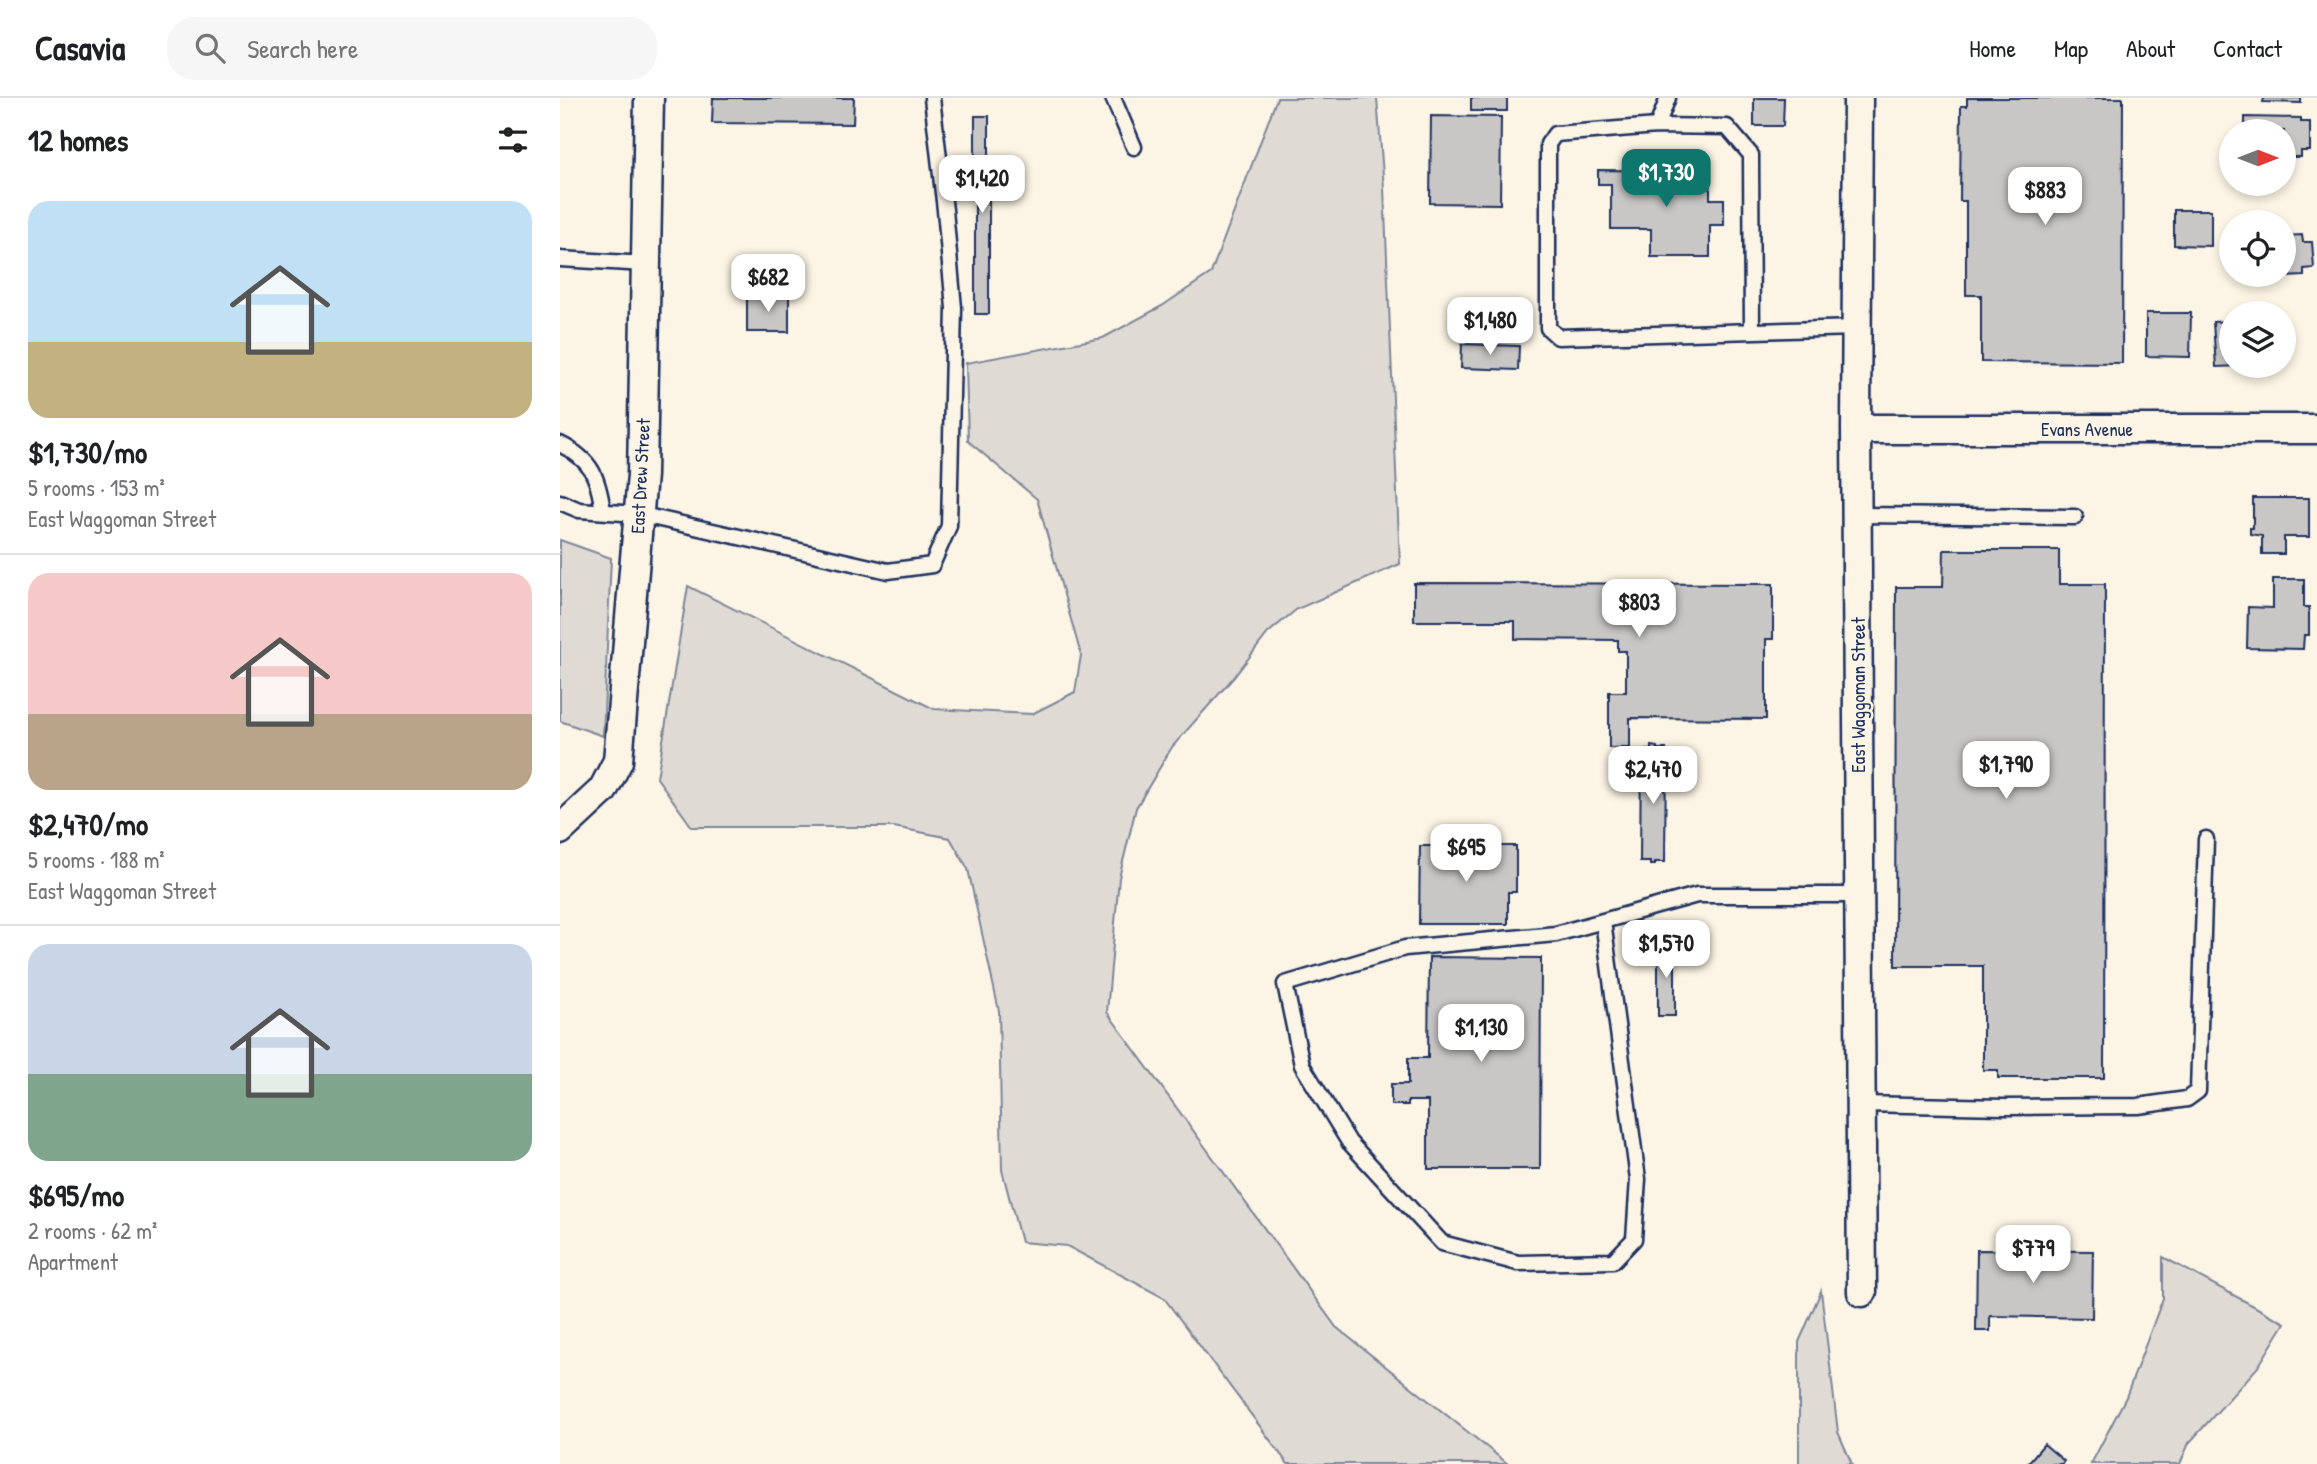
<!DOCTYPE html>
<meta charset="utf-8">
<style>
body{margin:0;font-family:"Patrick Hand",sans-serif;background:#f6f6f6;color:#202124;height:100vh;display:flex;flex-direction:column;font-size:26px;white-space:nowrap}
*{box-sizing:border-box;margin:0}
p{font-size:23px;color:#757577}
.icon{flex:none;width:38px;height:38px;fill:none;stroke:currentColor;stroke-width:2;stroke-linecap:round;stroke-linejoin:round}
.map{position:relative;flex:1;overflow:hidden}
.details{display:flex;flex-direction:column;background:#fff;width:560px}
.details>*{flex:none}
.needle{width:46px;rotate:90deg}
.buttons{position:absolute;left:1659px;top:21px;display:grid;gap:14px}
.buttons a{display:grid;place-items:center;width:77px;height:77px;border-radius:50%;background:#fff;box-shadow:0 4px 10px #0003;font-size:35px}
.price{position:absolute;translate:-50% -60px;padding:0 16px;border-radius:14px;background:#fff;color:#222;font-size:23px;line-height:46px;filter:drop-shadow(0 2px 4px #0008)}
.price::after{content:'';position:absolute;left:50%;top:42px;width:21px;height:16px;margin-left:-10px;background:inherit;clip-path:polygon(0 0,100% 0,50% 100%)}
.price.on{background:#0f766e;color:#fff}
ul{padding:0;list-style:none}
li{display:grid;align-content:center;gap:14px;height:371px;padding:0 28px}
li+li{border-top:2px solid #e0e0e0}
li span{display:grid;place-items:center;height:217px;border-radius:21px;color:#555}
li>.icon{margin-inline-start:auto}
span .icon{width:126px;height:126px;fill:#fffc;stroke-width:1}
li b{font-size:30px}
h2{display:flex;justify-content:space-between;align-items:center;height:84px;padding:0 28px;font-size:30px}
header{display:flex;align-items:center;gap:42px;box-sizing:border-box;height:98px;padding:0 35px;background:#fff;border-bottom:2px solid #e0e0e0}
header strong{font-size:33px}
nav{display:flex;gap:38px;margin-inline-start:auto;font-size:24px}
.search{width:490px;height:63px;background:#f6f6f6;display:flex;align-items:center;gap:18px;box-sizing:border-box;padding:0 24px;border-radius:28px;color:#757577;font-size:26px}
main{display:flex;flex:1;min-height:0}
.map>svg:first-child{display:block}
.green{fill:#dfdbd4;stroke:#7d8599;stroke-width:2}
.building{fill:#c8c7c6;stroke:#1b2f5e;stroke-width:2}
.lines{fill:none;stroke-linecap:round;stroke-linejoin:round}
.service-casing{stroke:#1b2f5e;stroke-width:19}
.minor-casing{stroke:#1b2f5e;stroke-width:33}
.service{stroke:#fcf5e5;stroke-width:14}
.minor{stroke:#fcf5e5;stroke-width:28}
.labels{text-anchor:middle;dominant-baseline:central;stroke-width:5;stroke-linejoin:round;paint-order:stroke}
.street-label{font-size:19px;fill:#1b2f5e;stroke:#fcf5e5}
</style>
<header>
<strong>Casavia</strong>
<div class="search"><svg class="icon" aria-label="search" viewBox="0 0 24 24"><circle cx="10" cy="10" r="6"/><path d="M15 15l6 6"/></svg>Search here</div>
<nav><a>Home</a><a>Map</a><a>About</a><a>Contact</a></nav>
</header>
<main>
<section class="details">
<h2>12 homes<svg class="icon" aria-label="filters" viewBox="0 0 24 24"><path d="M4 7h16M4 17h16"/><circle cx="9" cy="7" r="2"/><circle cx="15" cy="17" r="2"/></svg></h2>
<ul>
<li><span style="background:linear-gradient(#bfe0f5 65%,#c2b280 0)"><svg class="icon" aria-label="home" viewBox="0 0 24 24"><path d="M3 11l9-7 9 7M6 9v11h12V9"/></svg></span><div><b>$1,730/mo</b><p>5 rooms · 153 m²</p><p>East Waggoman Street</p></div></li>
<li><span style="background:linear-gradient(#f6c9c9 65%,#b9a48a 0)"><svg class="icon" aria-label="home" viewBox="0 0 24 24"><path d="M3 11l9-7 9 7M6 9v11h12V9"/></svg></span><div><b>$2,470/mo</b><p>5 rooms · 188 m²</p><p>East Waggoman Street</p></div></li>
<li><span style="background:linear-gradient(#c9d6e8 60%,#7fa58c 0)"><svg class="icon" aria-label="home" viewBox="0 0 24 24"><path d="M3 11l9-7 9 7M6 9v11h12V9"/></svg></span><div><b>$695/mo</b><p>2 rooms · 62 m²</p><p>Apartment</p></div></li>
</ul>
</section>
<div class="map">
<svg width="1757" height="1366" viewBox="0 0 1757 1366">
<rect width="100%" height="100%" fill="#fcf5e5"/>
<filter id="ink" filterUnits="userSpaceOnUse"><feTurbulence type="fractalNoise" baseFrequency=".0143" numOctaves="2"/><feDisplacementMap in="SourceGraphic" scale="14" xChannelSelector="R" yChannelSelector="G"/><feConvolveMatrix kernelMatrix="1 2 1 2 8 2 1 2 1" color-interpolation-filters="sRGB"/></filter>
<g filter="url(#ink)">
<path class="green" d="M 717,0 L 817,0 L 824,90 L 840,466 L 737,511 L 708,535 L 674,579 L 612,649 L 576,710 L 559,780 L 547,914 L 776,1229 L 948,1366 L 728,1366 L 604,1200 L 507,1148 L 461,1144 L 442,1072 L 439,913 L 408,771 L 390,740 L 334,729 L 132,729 L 97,680 L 128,488 L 374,611 L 472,616 L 515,594 L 521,557 L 477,401 L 408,343 L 406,265 L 543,240 L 602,208 L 651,175 Z
M 0,442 L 51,460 L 43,638 L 0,623 Z
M 1603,1159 L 1725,1225 L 1698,1269 L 1629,1345 L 1620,1366 L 1531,1366 L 1566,1299 L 1603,1200 Z
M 1261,1193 L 1278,1334 L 1292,1366 L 1239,1366 L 1239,1244 Z"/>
<path class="building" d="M 153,0 L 294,0 L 293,26 L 152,25 Z
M 911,0 L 947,0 L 947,13 L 911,13 Z
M 1194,0 L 1224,0 L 1223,28 L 1194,28 Z
M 1407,0 L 1563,0 L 1562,265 L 1421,264 L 1421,197 L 1406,197 L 1406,103 L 1400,103 L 1401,8 L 1407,8 Z
M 1704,0 L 1741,0 L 1741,5 L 1703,4 Z
M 415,18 L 429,18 L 429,216 L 415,216 Z
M 871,18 L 941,19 L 940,106 L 870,105 Z
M 1685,19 L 1741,20 L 1741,24 L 1750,24 L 1750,53 L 1741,53 L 1741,59 L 1724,59 L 1724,33 L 1685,33 Z
M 1038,72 L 1150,73 L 1150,101 L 1164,101 L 1164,127 L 1150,127 L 1150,159 L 1091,159 L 1091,131 L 1051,131 L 1051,86 L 1038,86 Z
M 1614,112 L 1651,112 L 1651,148 L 1614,147 Z
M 1742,137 L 1743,144 L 1752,144 L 1754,170 L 1744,171 L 1744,178 L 1701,180 L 1701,177 L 1724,177 L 1724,138 Z
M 187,198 L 229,198 L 229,234 L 187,234 Z
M 1586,215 L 1631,215 L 1630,259 L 1586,258 Z
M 1671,223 L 1671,268 L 1681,268 L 1656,269 L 1653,224 Z
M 902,246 L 959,248 L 958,272 L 901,270 Z
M 1693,400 L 1749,400 L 1749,439 L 1724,439 L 1724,456 L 1702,456 L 1702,438 L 1690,436 L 1690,430 L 1693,430 Z
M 1384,452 L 1499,452 L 1499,486 L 1545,486 L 1544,980 L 1438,980 L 1438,972 L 1423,972 L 1423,868 L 1335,868 L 1336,489 L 1383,489 Z
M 1713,481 L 1744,481 L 1744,509 L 1749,509 L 1749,537 L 1744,537 L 1743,551 L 1687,550 L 1688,509 L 1713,510 Z
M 854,485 L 1213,486 L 1213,541 L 1206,541 L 1206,621 L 1070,620 L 1070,650 L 1049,650 L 1049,594 L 1066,594 L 1066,553 L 1058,553 L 1058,542 L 955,541 L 955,523 L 854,523 Z
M 1091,648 L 1097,649 L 1097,651 L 1106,651 L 1105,764 L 1095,764 L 1095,767 L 1090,767 L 1090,764 L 1080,764 L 1081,652 L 1091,652 Z
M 860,748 L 956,748 L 956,794 L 948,794 L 948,826 L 859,826 Z
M 1105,846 L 1115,849 L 1115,918 L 1098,918 L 1098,860 L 1095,860 L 1095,856 L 1098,856 L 1099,847 Z
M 869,859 L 981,860 L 980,1071 L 868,1071 L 868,1003 L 848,1003 L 848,1007 L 831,1007 L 831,986 L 848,986 L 848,960 L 868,960 Z
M 1417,1152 L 1533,1153 L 1532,1220 L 1430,1218 L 1430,1233 L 1416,1233 Z
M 1484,1346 L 1504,1363 L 1502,1366 L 1467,1366 Z"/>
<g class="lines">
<g class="service-casing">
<path id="service" d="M 553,0 L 574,49
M 1108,0 L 1097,28 L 995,36 L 988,46 L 988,230 L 998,239 L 1297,230
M 1097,28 L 1167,29 L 1191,57 L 1192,233
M 0,161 L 86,166
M 0,346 C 32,362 38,379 43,413
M 0,404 L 19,412 L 78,416 L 328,473 L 372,467 L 389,428 L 394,210 L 385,112 L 372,0
M 1297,417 L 1515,419
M 1043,823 L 1078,1081 L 1074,1141 L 1053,1163 L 958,1165 L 882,1145 L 789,1044 L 742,967 L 725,886 L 845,850 L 996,836 L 1137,797 L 1299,797
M 1301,1006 L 1444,1009 L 1578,1008 L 1627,1001 L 1638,993 L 1646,741"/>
</g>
<g class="minor-casing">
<path id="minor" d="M 1298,0 L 1296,331 L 1302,1194
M 1296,331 L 1757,331
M 0,732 L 43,692 L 58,663 L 82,377 L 89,0"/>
</g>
<use href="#service" class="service"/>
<use href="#minor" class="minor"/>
</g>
</g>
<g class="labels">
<g class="street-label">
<text x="1527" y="331">Evans Avenue</text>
<text transform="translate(80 378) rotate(-87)">East Drew Street</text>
<text transform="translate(1298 597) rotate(-90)">East Waggoman Street</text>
</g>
</g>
</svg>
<div class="buttons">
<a><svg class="needle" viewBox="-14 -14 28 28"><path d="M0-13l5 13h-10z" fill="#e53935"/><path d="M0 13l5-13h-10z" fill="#757577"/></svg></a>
<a><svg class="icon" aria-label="locate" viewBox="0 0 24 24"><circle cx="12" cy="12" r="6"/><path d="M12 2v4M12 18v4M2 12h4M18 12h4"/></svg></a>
<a><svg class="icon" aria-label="layers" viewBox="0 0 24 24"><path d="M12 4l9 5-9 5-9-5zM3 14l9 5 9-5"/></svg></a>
</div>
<b class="price on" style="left:1106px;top:111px">$1,730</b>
<b class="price" style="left:422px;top:117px">$1,420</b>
<b class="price" style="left:1485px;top:129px">$883</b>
<b class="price" style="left:208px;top:216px">$682</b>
<b class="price" style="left:930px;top:259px">$1,480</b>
<b class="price" style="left:1079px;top:541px">$803</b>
<b class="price" style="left:1446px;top:703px">$1,790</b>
<b class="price" style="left:1093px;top:708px">$2,470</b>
<b class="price" style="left:906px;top:786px">$695</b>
<b class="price" style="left:1106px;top:882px">$1,570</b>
<b class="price" style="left:921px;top:966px">$1,130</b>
<b class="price" style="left:1473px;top:1187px">$779</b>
</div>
</main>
